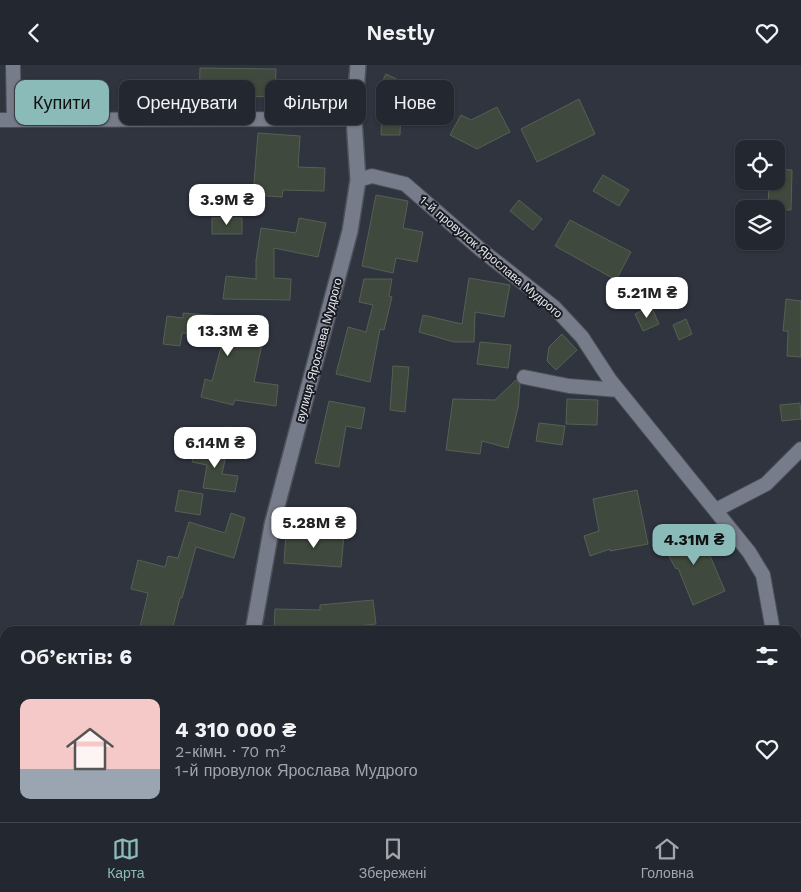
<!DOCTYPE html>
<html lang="uk">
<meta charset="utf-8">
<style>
body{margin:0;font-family:"Work Sans",sans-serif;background:#2b2f37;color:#f1f3f6;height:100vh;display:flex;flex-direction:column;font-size:19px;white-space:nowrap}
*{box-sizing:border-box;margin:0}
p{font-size:16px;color:#a3a5aa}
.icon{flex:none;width:28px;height:28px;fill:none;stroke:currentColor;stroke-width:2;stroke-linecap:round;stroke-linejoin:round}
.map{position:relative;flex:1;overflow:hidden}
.details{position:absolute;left:0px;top:561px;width:801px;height:196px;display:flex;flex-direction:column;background:#23272f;border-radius:15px 15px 0 0;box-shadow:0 1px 4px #0004,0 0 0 1px #40444b}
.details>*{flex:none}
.banner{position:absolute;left:15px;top:15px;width:500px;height:45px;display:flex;gap:10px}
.tools{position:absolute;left:735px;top:75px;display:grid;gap:10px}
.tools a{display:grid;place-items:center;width:50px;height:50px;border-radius:10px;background:#23272f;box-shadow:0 1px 4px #0004,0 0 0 1px #40444b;font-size:25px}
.price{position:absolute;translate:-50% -42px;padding:0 11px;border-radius:10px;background:#fff;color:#222;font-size:16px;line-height:32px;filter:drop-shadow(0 1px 2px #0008)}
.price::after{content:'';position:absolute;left:50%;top:30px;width:15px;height:11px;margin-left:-8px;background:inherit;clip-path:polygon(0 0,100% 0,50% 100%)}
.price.on{background:#8bbbb9;color:#111}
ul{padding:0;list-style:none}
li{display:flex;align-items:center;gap:15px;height:125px;padding:0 20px}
li span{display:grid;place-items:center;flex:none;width:140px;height:100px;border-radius:10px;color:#555}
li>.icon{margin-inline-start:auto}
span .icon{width:60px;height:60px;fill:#fffc;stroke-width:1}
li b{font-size:21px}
h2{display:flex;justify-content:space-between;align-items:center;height:60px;padding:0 20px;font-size:21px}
.pill{padding:0 18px;border-radius:10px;background:#23272f;box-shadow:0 1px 4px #0004,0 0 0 1px #40444b;font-size:18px;line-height:45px}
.pill.on{background:#8bbbb9;color:#111}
header{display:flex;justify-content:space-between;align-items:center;height:65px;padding:0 20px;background:#23272f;font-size:22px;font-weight:600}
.dock{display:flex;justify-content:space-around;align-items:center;height:70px;border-top:1px solid #40444b;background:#23272f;font-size:14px;color:#a3a5aa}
.dock a{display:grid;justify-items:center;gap:2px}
.dock .on{color:#8bbbb9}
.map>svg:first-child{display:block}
.green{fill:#4d5877}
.building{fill:#40493e;stroke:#566054}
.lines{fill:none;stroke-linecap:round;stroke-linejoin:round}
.street-casing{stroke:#4d505a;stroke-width:16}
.secondary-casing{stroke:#4d505a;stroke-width:18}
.street{stroke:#777c8a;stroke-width:14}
.secondary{stroke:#777c8a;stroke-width:15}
.labels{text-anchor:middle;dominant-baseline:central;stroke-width:4;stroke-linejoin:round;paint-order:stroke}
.street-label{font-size:12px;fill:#e5e8ef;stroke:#191b21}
</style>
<header><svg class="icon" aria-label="back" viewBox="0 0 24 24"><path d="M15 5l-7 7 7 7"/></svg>Nestly<svg class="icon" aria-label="heart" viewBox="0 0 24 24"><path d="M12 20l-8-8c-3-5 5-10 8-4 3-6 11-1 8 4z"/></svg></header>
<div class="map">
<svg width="801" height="757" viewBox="0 0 801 757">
<rect width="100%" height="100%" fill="#2f343f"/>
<path class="green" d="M 0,670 L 5,671 L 5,752 L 90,753 L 90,757 L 0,757 Z"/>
<path class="building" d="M 200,3 L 276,4 L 275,32 L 232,31 L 231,40 L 199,40 Z
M 386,9 L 409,20 L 401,37 L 400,70 L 381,70 L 383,22 L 380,21 Z
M 579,34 L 595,69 L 537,97 L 521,64 Z
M 497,42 L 510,67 L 477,84 L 450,70 L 461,50 L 471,55 Z
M 258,68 L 300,71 L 298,102 L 325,103 L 324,126 L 283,125 L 282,132 L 253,130 Z
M 776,104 L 792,105 L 791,145 L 768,144 L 769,116 L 776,116 Z
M 603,110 L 629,125 L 619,141 L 593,126 Z
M 376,130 L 408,136 L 403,163 L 423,167 L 417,197 L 396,193 L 393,208 L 362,201 Z
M 519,135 L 542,154 L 533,165 L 510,146 Z
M 212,153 L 242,153 L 242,169 L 212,169 Z
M 299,153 L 326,158 L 318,192 L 274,183 L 274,213 L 291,214 L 290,235 L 223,234 L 226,211 L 256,214 L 256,195 L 261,163 L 296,168 Z
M 570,155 L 631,187 L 616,215 L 555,181 Z
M 469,213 L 510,220 L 504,252 L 475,247 L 474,277 L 454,277 L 419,267 L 423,250 L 462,259 Z
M 364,214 L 392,214 L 389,231 L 392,232 L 384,265 L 380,264 L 370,317 L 336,309 L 348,262 L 366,267 L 373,240 L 359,237 Z
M 786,234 L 801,236 L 801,292 L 787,291 L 788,266 L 783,266 Z
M 651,241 L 659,259 L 643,266 L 635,249 Z
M 183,248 L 222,251 L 266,260 L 254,317 L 278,320 L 276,341 L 235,335 L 233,340 L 201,332 L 205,314 L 212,316 L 224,271 L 182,268 L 180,281 L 163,279 L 167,251 L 183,253 Z
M 686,254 L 692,269 L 679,275 L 673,260 Z
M 562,269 L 577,285 L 556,305 L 547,296 L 549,282 Z
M 480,277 L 511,280 L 508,303 L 477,299 Z
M 393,301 L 409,302 L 405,347 L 390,345 Z
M 516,315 L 520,320 L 518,343 L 508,383 L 482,376 L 480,389 L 446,385 L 453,334 L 495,335 Z
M 567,334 L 598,335 L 597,360 L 566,359 Z
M 329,336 L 365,343 L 361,364 L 346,361 L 339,402 L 315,398 Z
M 800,338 L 801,354 L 782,356 L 780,340 Z
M 539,358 L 565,361 L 562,380 L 536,376 Z
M 225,362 L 255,368 L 251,386 L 221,379 Z
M 196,379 L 227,386 L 222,409 L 238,411 L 235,427 L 203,423 L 207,400 L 192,397 Z
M 179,425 L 203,429 L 200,450 L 175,446 Z
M 637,425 L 648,479 L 610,486 L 610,484 L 590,491 L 584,471 L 599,466 L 593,434 Z
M 231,448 L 245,453 L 234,493 L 196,482 L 182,533 L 180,533 L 172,566 L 159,566 L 140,562 L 148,528 L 131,524 L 138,495 L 165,502 L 168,491 L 178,493 L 189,457 L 225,468 Z
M 693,461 L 711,493 L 725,526 L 693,540 L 678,503 L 676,504 L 662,479 Z
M 286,467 L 344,470 L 341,502 L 284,498 Z
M 373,535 L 376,559 L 305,566 L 274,565 L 275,544 L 320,545 L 320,540 Z"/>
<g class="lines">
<g class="street-casing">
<path id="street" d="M 13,0 L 14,55
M 0,55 L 354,54
M 358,115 L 372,111 L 405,119 L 480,184 L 554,242 L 582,272 L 610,315 L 749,487 L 763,510 L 773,566
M 524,312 L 569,321 L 618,325
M 716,445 L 766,419 L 801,384
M 796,631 L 801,638
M 0,663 L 5,663"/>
</g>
<g class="secondary-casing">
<path id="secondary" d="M 253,566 L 272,460 L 350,166 L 358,115 L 354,54 L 358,0
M 219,757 L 220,752"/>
</g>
<use href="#street" class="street"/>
<use href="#secondary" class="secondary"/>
</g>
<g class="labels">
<g class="street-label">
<text transform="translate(491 192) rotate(40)">1-й провулок Ярослава Мудрого</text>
<text transform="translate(319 285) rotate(-75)">вулиця Ярослава Мудрого</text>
</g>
</g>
</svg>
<div class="tools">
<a><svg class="icon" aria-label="locate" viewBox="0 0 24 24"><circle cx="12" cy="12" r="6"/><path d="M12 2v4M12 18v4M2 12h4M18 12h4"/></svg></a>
<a><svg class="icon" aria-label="layers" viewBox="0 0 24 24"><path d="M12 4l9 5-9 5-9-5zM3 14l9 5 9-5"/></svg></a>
</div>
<b class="price" style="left:227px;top:161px">3.9M ₴</b>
<b class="price" style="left:647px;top:254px">5.21M ₴</b>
<b class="price" style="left:228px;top:292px">13.3M ₴</b>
<b class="price" style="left:215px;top:404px">6.14M ₴</b>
<b class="price" style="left:314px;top:484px">5.28M ₴</b>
<b class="price on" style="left:694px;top:501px">4.31M ₴</b>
<div class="banner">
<a class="pill on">Купити</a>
<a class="pill">Орендувати</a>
<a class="pill">Фільтри</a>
<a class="pill">Нове</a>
</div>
<section class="details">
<h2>Об’єктів: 6<svg class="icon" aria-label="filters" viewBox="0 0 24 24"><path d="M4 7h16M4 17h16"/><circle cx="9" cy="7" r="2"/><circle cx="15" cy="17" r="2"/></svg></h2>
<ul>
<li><span style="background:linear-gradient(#f6c9c9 70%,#9aa5b1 0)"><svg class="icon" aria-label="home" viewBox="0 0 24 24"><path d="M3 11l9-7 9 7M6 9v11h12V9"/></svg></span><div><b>4 310 000 ₴</b><p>2-кімн. · 70 m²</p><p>1-й провулок Ярослава Мудрого</p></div><svg class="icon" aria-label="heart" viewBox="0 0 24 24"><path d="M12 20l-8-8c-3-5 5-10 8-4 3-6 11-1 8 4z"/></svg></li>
</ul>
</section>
</div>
<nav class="dock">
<a class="on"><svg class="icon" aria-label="map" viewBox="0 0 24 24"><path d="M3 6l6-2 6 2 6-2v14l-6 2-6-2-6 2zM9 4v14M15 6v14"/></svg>Карта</a>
<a><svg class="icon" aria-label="saved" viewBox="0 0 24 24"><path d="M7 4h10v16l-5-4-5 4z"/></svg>Збережені</a>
<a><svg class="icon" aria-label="home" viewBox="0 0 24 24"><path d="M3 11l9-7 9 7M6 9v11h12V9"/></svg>Головна</a>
</nav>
